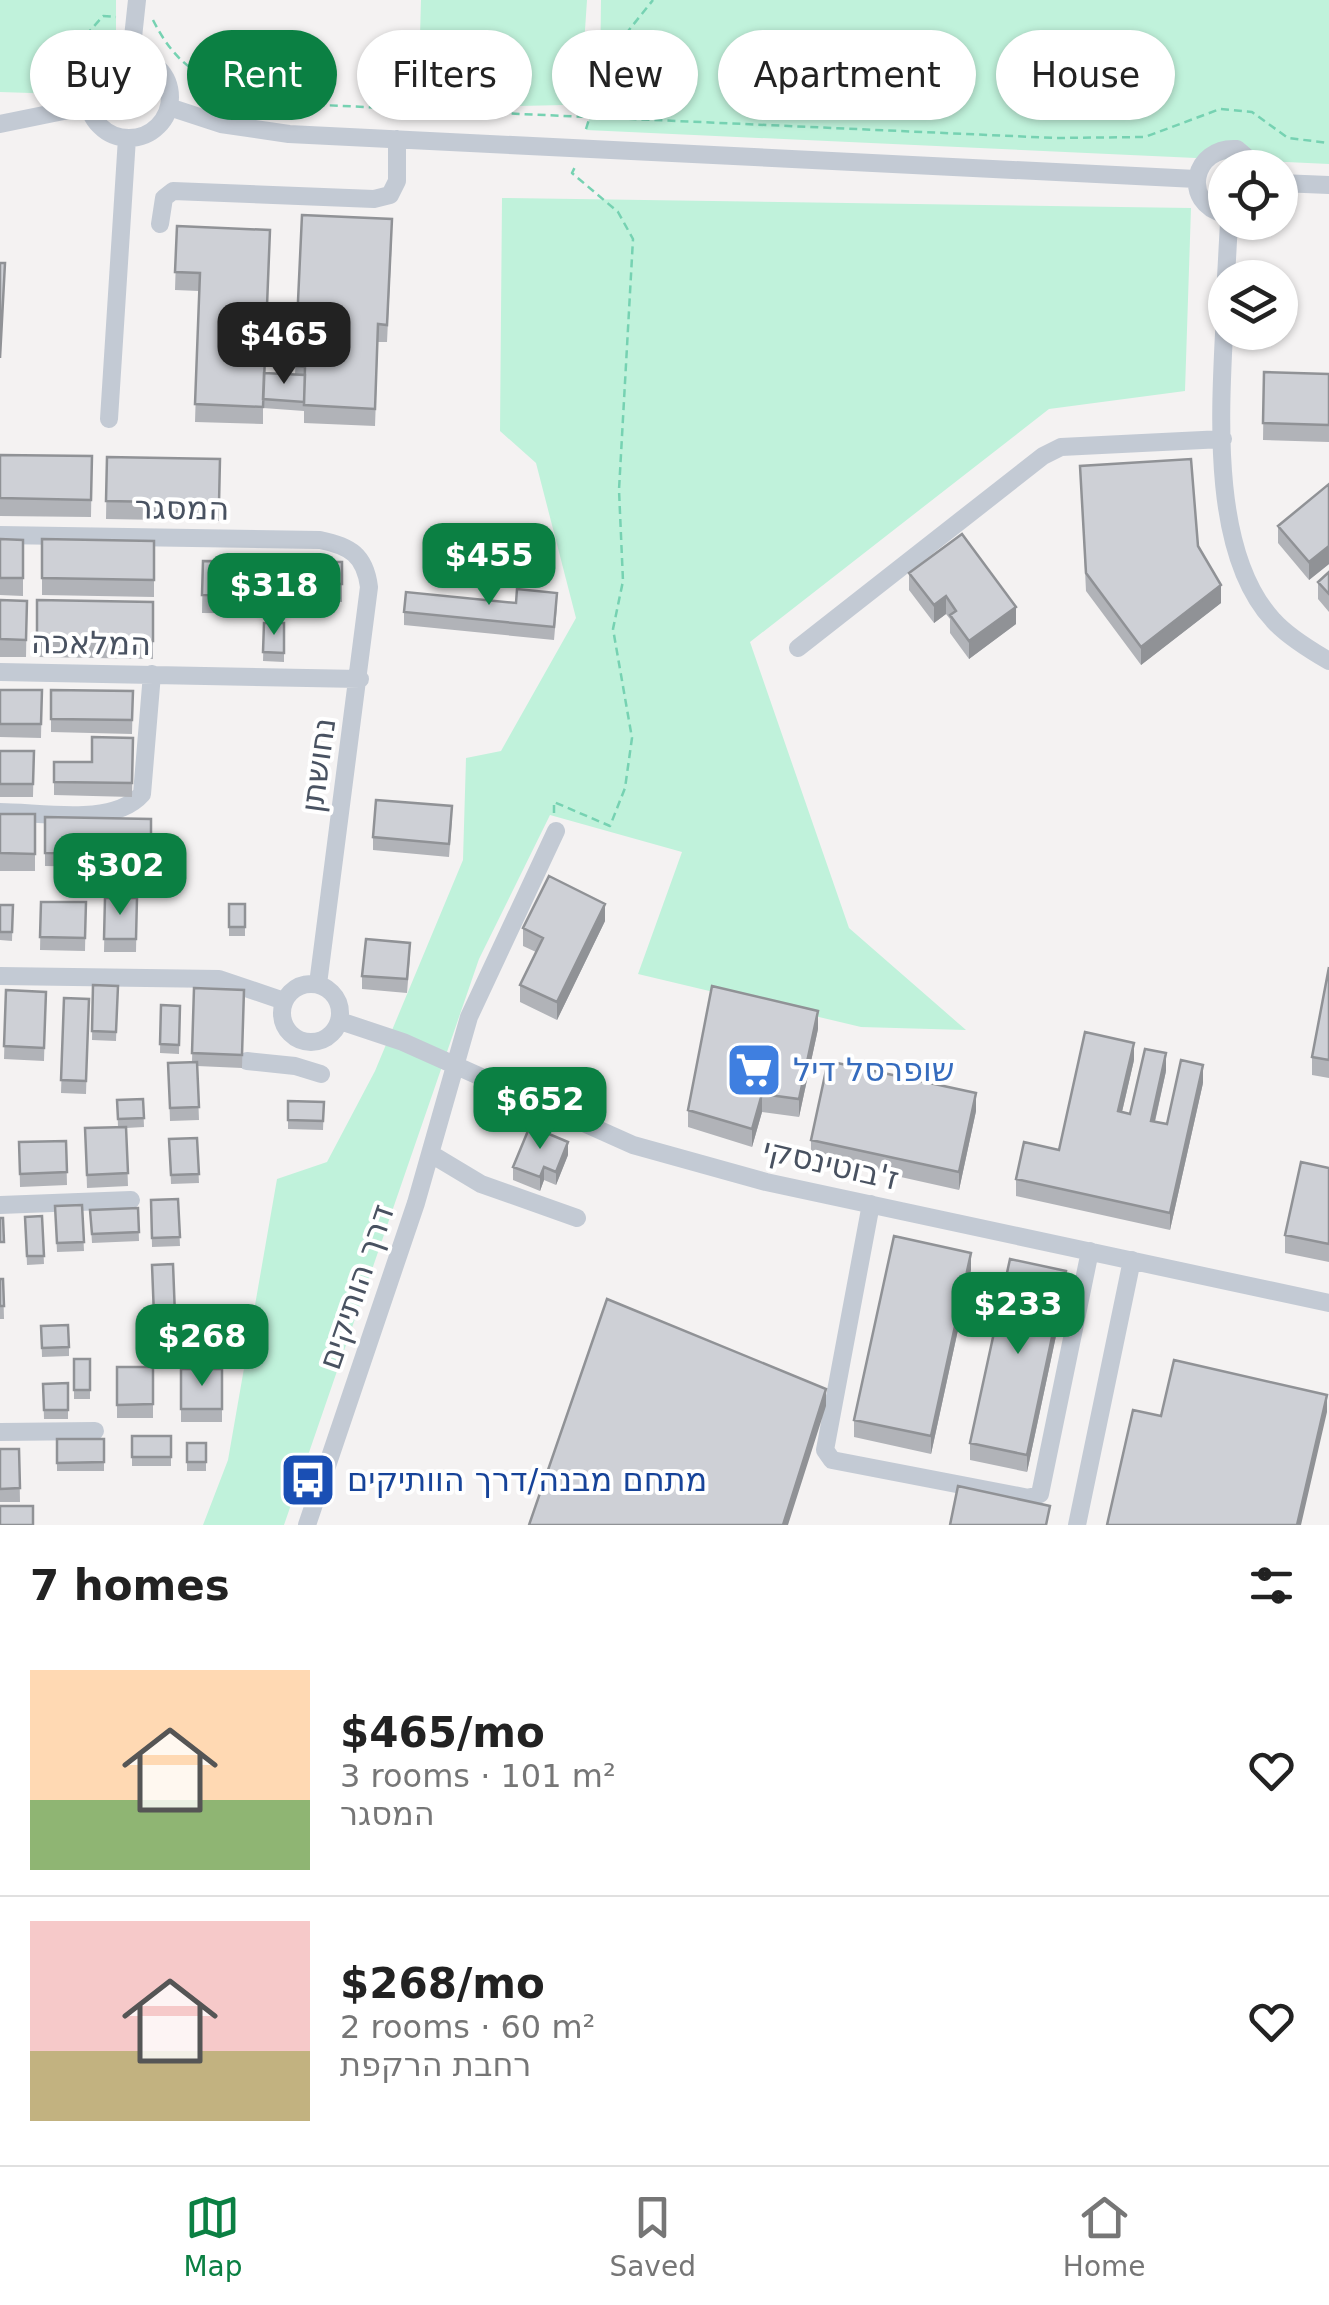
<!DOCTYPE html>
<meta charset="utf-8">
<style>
body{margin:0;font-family:"DejaVu Sans","Noto Sans Hebrew",sans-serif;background:#f2f2f2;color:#222;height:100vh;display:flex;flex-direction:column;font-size:38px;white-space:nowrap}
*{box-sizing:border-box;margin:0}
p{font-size:32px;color:#767676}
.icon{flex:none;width:55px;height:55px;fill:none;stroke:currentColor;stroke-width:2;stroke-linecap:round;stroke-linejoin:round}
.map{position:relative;height:1525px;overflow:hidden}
.panel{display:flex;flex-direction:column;background:#fff;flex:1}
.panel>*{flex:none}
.hud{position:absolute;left:30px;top:30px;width:1270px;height:90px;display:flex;gap:20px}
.tools{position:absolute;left:1208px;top:150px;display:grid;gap:20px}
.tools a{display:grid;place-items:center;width:90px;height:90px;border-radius:50%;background:#fff;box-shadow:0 2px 8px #0004;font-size:50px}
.price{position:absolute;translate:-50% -85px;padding:0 22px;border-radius:20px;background:#0b8043;color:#fff;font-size:32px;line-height:65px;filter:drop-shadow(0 2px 5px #0008)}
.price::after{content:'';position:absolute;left:50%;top:60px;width:30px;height:22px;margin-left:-15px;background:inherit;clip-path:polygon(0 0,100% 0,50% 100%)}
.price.selected{background:#222;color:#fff}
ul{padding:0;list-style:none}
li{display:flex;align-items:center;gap:30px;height:250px;padding:0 30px}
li+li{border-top:2px solid #e0e0e0}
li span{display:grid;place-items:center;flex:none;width:280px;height:200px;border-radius:0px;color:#555}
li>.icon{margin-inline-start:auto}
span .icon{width:120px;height:120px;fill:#fffc;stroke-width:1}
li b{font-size:42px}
h2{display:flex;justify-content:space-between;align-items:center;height:120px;padding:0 30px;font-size:42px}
.chip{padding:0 35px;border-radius:45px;background:#fff;box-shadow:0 2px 8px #0004;font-size:35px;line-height:90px}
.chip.selected{background:#0b8043;color:#fff}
.dock{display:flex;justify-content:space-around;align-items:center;height:140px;border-top:2px solid #e0e0e0;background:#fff;font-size:28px;color:#767676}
.dock a{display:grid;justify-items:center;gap:5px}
.dock .selected{color:#0b8043}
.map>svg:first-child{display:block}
.green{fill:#c0f2db}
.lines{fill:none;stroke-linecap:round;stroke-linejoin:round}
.path{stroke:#76d2b2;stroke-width:2.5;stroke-dasharray:8 5;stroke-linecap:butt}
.minor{stroke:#c3cad4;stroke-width:18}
.wall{fill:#b1b3b8}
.shaded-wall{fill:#909296}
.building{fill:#ced0d6;stroke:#909296;stroke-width:2.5}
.labels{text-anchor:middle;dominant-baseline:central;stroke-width:8;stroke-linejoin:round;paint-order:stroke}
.street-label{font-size:32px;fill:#495261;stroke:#fff}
.shop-label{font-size:32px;fill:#366cbe;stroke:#fff;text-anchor:start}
.transit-label{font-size:32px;fill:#164399;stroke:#fff;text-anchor:start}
</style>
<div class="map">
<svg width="1329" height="1525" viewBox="0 0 1329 1525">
<rect width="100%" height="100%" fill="#f4f2f2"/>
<path class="green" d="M 0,0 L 116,0 L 116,38 L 61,94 L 0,92 Z
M 421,0 L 587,0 L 581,90 L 564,105 L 418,108 Z
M 601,0 L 1329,0 L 1329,164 L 586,130 L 600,81 Z
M 502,198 L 1191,208 L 1185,391 L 1049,409 L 750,642 L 849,928 L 966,1030 L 861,1027 L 638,974 L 682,852 L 550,815 L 479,959 L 284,1525 L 203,1525 L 228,1460 L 277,1179 L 327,1162 L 375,1071 L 463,860 L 466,758 L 501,751 L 576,618 L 536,463 L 500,431 Z"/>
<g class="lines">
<path class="path" d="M 153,20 C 183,80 219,84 277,103 L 1055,138 L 1145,137 L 1220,109 L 1252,112 L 1288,138 L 1329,143
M 60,65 L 103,16 L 116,17
M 586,129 L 609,55 L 653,0
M 554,813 L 554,802 L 610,826 L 625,788 L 632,738 L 613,629 L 623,581 L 619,490 L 633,239 L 618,212 L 572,173 L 576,165"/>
<path class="minor" d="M88 97a41 41 0 1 1 82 0a41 41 0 1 1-82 0Z
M 131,56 L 137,0
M 169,107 L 221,124 L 289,134 L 1196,179
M 0,124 L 88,106
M 1280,183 L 1329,185
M 1225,214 C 1180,203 1193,146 1237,149 L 1259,168
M 160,224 L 164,198 L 173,191 L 374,199 L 390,195 L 397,181 L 397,139
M 1226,278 L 1229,222
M 1225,313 C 1221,401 1208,550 1273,620 C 1287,636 1310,650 1329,661
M 109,419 L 127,138
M 0,535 L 320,540 C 350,546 365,555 369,587 L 318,984
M 798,648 L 1043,456 L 1061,447 L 1223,439
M 0,672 L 360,679
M 0,812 C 41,812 113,827 142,794 L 152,674
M 0,976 L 219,979 L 284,1001
M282 1013a29 29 0 1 1 58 0a29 29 0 1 1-58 0Z
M 340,1021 L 403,1042 L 633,1145 L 766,1182 L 1329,1303
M 247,1061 L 295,1066 L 321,1074
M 431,1154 L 481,1184 L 577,1218
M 871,1204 L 825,1450 L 832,1460 L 1029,1498 L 1040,1494 L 1090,1251
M 0,1205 L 131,1200
M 0,1432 L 95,1431
M 307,1525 L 416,1203 L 469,1017 L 556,831
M 1077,1525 L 1132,1260"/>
</g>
<path class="wall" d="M 302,215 L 392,237 L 387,342 L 378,342 L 375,426 L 304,423 L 304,411 L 263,408 L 263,424 L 195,422 L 199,291 L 175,290 L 177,226 L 265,373 L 295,375 Z
M 1264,372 L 1329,374 L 1329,442 L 1263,440 Z
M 0,455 L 92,456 L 91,517 L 0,516 Z
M 107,457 L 220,459 L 219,521 L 106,519 Z
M 1080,466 L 1198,546 L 1221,603 L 1141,665 L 1086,591 Z
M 1329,484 L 1329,564 L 1309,580 L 1278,543 L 1278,526 Z
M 0,539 L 23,540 L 23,596 L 0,595 Z
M 42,539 L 154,541 L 154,597 L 42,595 Z
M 203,561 L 342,562 L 342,602 L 309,601 L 309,614 L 202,613 Z
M 1329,572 L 1329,612 L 1318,599 L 1318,582 Z
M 909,573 L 1016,624 L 969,659 L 950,633 L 950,619 L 946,614 L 934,623 L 909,590 Z
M 0,600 L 27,601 L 26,657 L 0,657 Z
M 37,600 L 153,602 L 153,659 L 37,657 Z
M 557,606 L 554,640 L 404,625 L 404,612 Z
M 264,623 L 284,623 L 284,662 L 263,661 Z
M 0,690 L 42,690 L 41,738 L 0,737 Z
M 51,690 L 133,691 L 132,734 L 51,732 Z
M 133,738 L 132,797 L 54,795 L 54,762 L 92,762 Z
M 0,751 L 34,751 L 33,797 L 0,797 Z
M 0,814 L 35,814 L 35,871 L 0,871 Z
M 45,817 L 151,819 L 151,868 L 45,866 Z
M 452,820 L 449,857 L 373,850 L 373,837 Z
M 105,898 L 137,898 L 136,952 L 104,952 Z
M 41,902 L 86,902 L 85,951 L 40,950 Z
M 229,904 L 245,904 L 245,936 L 229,936 Z
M 0,905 L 13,905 L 12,941 L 0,940 Z
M 605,921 L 557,1020 L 520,1002 L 520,985 L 536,952 L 523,946 L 523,928 Z
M 410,956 L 407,993 L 362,989 L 362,976 Z
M 1329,967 L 1329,1078 L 1312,1075 L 1312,1057 Z
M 93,985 L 118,986 L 116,1041 L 92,1040 Z
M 194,988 L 244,990 L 242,1068 L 197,1066 L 199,1120 L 170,1121 L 168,1063 L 192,1062 Z
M 6,990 L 46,992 L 44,1061 L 4,1059 Z
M 64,998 L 89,999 L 86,1094 L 61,1093 Z
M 161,1005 L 180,1006 L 179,1054 L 160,1053 Z
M 818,1029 L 799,1117 L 762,1112 L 752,1147 L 688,1127 L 688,1110 Z
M 1134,1060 L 1122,1112 L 1130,1114 L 1166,1071 L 1155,1122 L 1167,1124 L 1203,1083 L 1170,1230 L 1016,1196 L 1016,1179 L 1059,1150 Z
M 143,1099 L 144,1127 L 126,1128 L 128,1186 L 87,1188 L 85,1128 L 118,1127 L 117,1100 Z
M 288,1101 L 324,1102 L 323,1130 L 288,1129 Z
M 976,1111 L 959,1190 L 811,1157 L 811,1140 Z
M 197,1138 L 199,1183 L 171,1184 L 169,1139 Z
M 66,1141 L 67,1185 L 20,1187 L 19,1142 Z
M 568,1155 L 556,1185 L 544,1180 L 540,1191 L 513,1180 L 513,1167 Z
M 1329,1168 L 1329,1262 L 1285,1253 L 1285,1235 Z
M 178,1199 L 180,1246 L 152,1247 L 151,1200 Z
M 82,1205 L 84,1251 L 57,1252 L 55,1206 Z
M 138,1208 L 139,1241 L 92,1243 L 90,1210 Z
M 42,1216 L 44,1264 L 27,1265 L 25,1217 Z
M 173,1264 L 175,1324 L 154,1324 L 152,1265 Z
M 971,1270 L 931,1454 L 854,1437 L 854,1420 Z
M 0,1279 L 3,1279 L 4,1319 L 0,1319 Z
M 1066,1289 L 1027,1472 L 970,1460 L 970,1443 Z
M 41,1326 L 69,1347 L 69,1356 L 42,1357 Z
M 74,1359 L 90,1359 L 90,1399 L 74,1399 Z
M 117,1367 L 153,1367 L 153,1418 L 117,1418 Z
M 181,1369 L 222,1369 L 222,1422 L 181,1422 Z
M 68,1383 L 68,1419 L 44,1419 L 43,1384 Z
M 132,1436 L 171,1436 L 171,1466 L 132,1466 Z
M 57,1439 L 104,1439 L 104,1471 L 57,1471 Z
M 187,1443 L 206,1443 L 206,1471 L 187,1471 Z
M 0,1449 L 19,1449 L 20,1502 L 0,1502 Z"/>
<path class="shaded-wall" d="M 1329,546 L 1329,564 L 1309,580 L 1309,562 Z
M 1221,585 L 1221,603 L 1141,665 L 1141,647 Z
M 946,596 L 946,614 L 934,623 L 934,605 Z
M 1016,607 L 1016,624 L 969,659 L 969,641 Z
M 605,904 L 605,921 L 557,1020 L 557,1002 Z
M 818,1011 L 818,1029 L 799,1117 L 799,1099 Z
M 1134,1043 L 1134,1060 L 1118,1129 L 1118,1111 Z
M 1166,1053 L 1166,1071 L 1151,1138 L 1151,1121 Z
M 1203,1065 L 1203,1083 L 1170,1230 L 1170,1213 Z
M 976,1093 L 976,1111 L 959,1190 L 959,1172 Z
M 762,1094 L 762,1112 L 752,1147 L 752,1129 Z
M 568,1142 L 568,1155 L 556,1185 L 556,1172 Z
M 544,1167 L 544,1180 L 540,1191 L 540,1177 Z
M 971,1253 L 971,1270 L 931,1454 L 931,1436 Z
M 1066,1271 L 1066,1289 L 1027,1472 L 1027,1455 Z
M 826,1389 L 826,1406 L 788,1525 L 783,1525 Z
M 1327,1395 L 1327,1412 L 1301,1525 L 1297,1525 Z"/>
<path class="building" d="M 302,215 L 392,219 L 387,325 L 378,324 L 375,409 L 304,405 L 305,367 L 295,366 Z
M 177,226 L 270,230 L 263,407 L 195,404 L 200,273 L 175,272 Z
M 0,263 L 5,263 L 0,358 Z
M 1264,372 L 1329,374 L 1329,425 L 1263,423 Z
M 264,373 L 305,375 L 304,402 L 263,399 Z
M 0,455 L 92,456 L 91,500 L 0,498 Z
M 107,457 L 220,459 L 219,503 L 106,501 Z
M 1191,459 L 1198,546 L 1221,585 L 1141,647 L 1086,573 L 1080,466 Z
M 1329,484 L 1329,546 L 1309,562 L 1278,526 Z
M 962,534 L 1016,607 L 969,641 L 950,615 L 956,611 L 946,596 L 934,605 L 909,573 Z
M 0,539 L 23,540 L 23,578 L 0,578 Z
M 42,539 L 154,541 L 154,580 L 42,578 Z
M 203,561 L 342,562 L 342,584 L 309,584 L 309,596 L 202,595 Z
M 1329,572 L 1329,594 L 1318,582 Z
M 517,589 L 557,593 L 554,627 L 404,612 L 406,592 L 516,603 Z
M 0,600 L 27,601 L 26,640 L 0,639 Z
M 37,600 L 153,602 L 153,641 L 37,640 Z
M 264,623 L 284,623 L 284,653 L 263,652 Z
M 0,690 L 42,690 L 41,724 L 0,724 Z
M 51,690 L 133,691 L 132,720 L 51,719 Z
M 92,737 L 133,738 L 132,783 L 54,782 L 54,762 L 92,762 Z
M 0,751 L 34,751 L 33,784 L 0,784 Z
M 376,800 L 452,806 L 449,844 L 373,837 Z
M 0,814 L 35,814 L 35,854 L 0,853 Z
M 45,817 L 151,819 L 151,854 L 45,853 Z
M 549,876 L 605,904 L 557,1002 L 520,985 L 543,938 L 523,928 Z
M 105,898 L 137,898 L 136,939 L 104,939 Z
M 41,902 L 86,902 L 85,938 L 40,937 Z
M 229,904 L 245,904 L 245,927 L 229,927 Z
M 0,905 L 13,905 L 12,932 L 0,932 Z
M 366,939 L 410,943 L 407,979 L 362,976 Z
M 1329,967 L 1329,1060 L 1312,1057 Z
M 93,985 L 118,986 L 116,1032 L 92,1031 Z
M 712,986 L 818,1011 L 799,1099 L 762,1094 L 752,1129 L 688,1110 Z
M 194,988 L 244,990 L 242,1055 L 192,1053 Z
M 6,990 L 46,992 L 44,1048 L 4,1046 Z
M 64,998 L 89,999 L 86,1081 L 61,1080 Z
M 161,1005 L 180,1006 L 179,1045 L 160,1044 Z
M 1085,1032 L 1134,1043 L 1118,1111 L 1130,1114 L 1145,1049 L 1166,1053 L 1151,1121 L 1167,1124 L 1181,1060 L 1203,1065 L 1170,1213 L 1016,1179 L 1024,1142 L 1059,1150 Z
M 828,1061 L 976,1093 L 959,1172 L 811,1140 Z
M 197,1062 L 199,1107 L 170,1108 L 168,1063 Z
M 143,1099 L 144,1118 L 118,1119 L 117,1100 Z
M 288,1101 L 324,1102 L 323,1121 L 288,1120 Z
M 530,1126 L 568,1142 L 556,1172 L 544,1167 L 540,1177 L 513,1167 Z
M 126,1127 L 128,1173 L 87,1175 L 85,1128 Z
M 197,1138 L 199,1174 L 171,1175 L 169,1139 Z
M 66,1141 L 67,1172 L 20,1174 L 19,1142 Z
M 1301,1162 L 1329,1168 L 1329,1244 L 1285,1235 Z
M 178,1199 L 180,1237 L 152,1238 L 151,1200 Z
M 82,1205 L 84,1242 L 57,1243 L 55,1206 Z
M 138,1208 L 139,1232 L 92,1234 L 90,1210 Z
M 42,1216 L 44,1256 L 27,1256 L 25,1217 Z
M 0,1218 L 3,1218 L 4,1242 L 0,1242 Z
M 894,1236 L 971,1253 L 931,1436 L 854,1420 Z
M 1010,1259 L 1066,1271 L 1027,1455 L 970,1443 Z
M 173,1264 L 175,1315 L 154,1316 L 152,1265 Z
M 0,1279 L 3,1279 L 4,1306 L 0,1306 Z
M 607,1299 L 826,1389 L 783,1525 L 529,1525 Z
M 68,1325 L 69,1347 L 42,1348 L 41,1326 Z
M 74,1359 L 90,1359 L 90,1390 L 74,1390 Z
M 1174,1360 L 1327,1395 L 1297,1525 L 1107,1525 L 1133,1410 L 1161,1416 Z
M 117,1367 L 153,1367 L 153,1404 L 117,1405 Z
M 181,1369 L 222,1369 L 222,1409 L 181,1409 Z
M 68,1383 L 68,1410 L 44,1410 L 43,1384 Z
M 132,1436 L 171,1436 L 171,1457 L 132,1457 Z
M 57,1439 L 104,1439 L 104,1462 L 57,1463 Z
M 187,1443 L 206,1443 L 206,1462 L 187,1462 Z
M 0,1449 L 19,1449 L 20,1488 L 0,1489 Z
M 958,1486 L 1050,1506 L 1046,1525 L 950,1525 Z
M 0,1506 L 33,1506 L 33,1525 L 0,1525 Z"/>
<defs>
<g id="supermarket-square" transform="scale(2.875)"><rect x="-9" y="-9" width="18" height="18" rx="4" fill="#3f7fe0" stroke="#fff"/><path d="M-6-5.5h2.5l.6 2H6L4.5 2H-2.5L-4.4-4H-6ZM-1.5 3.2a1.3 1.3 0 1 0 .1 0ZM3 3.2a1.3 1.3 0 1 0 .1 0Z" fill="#fff"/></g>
<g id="bus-square" transform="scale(2.875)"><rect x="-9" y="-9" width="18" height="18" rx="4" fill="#1a4fb4" stroke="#fff"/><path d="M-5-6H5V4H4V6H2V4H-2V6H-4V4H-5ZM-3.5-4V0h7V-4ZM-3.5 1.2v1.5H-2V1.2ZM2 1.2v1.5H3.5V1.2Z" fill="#fff"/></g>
</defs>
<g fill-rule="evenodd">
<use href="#supermarket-square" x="754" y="1070"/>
<use href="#bus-square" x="308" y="1480"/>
</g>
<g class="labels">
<g class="street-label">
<text transform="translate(182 508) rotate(1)">המסגר</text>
<text transform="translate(91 643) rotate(1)">המלאכה</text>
<text transform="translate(318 765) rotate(-82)">נחושתן</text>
<text transform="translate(831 1164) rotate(13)">ז'בוטינסקי</text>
<text transform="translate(356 1287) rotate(-71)">דרך הותיקים</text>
</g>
<g class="shop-label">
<text x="793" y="1070">שופרסל דיל</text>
</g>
<g class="transit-label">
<text x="347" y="1480">מתחם מבנה/דרך הוותיקים</text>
</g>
</g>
</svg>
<div class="tools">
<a><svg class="icon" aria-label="locate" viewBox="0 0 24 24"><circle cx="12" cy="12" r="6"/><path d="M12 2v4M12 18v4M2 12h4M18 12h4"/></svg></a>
<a><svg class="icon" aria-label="layers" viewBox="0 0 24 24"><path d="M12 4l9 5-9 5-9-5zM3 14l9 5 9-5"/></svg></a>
</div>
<b class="price selected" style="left:284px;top:387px">$465</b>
<b class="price" style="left:489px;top:608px">$455</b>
<b class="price" style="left:274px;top:638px">$318</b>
<b class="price" style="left:120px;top:918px">$302</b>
<b class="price" style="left:540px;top:1152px">$652</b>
<b class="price" style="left:1018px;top:1357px">$233</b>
<b class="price" style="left:202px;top:1389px">$268</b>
<div class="hud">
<a class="chip">Buy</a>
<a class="chip selected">Rent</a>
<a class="chip">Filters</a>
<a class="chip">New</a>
<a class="chip">Apartment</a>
<a class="chip">House</a>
</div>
</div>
<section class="panel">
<h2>7 homes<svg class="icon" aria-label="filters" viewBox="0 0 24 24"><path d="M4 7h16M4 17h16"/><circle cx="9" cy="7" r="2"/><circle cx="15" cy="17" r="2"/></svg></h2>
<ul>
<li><span style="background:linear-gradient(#ffd9b3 65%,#8fb573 0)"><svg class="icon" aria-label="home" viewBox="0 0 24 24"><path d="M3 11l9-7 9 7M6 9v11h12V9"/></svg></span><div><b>$465/mo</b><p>3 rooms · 101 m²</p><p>המסגר</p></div><svg class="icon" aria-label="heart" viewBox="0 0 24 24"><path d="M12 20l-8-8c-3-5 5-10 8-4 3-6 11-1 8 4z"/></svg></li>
<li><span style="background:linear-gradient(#f6c9c9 65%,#c2b280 0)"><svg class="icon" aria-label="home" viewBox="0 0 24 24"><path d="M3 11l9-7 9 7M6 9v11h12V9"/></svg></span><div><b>$268/mo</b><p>2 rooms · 60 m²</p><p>רחבת הרקפת</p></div><svg class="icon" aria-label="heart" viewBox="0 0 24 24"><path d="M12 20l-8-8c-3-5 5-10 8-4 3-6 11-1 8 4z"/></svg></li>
</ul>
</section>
<nav class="dock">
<a class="selected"><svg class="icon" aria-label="map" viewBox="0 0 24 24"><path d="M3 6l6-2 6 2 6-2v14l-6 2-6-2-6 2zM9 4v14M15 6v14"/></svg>Map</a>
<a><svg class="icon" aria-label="saved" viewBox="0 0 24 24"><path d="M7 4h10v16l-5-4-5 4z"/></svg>Saved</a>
<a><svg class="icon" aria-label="home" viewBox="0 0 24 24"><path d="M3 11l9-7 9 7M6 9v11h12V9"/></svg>Home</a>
</nav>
